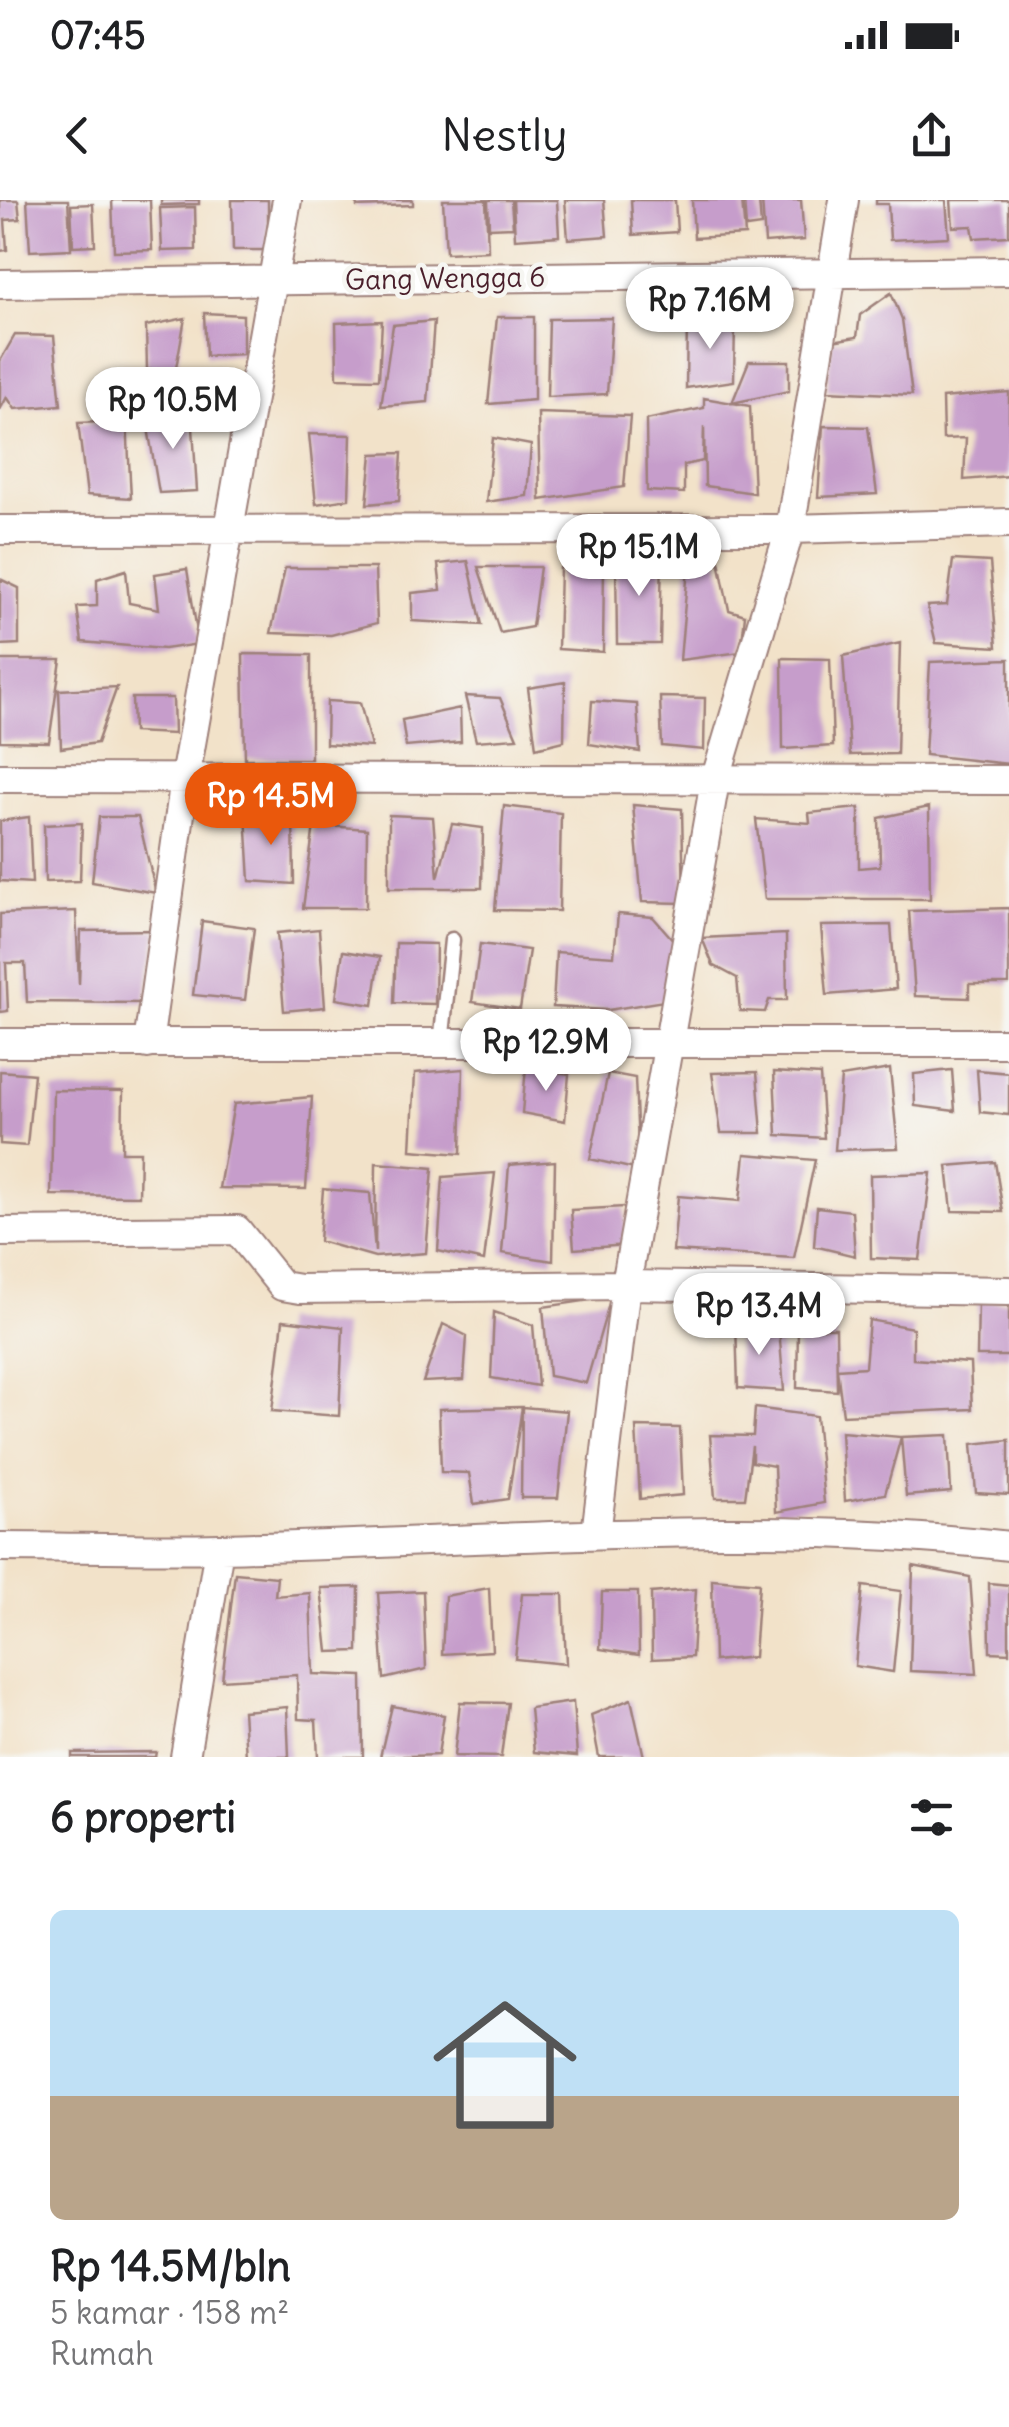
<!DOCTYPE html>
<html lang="id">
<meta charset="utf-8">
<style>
body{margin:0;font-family:Delius,sans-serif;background:#f6f6f6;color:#202124;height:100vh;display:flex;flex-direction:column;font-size:38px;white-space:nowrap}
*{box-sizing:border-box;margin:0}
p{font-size:32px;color:#757577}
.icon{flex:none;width:55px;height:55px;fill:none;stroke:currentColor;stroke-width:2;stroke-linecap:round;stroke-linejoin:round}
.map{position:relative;height:1557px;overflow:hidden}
.side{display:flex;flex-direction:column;background:#fff;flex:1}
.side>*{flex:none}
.price{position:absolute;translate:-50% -85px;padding:0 22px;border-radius:35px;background:#fff;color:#222;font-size:32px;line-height:65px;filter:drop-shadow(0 2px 5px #0008)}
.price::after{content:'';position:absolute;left:50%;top:60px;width:30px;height:22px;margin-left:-15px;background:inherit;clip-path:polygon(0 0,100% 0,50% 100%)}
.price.active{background:#ea580c;color:#fff}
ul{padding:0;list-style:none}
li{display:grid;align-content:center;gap:20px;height:530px;padding:0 50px}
li span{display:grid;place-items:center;height:310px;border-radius:15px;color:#555}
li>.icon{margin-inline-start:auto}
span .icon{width:180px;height:180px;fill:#fffc;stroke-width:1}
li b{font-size:42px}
h2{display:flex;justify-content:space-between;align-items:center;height:120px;padding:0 50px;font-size:42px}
.status{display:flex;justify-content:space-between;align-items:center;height:70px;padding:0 50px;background:#fff;direction:ltr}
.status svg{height:28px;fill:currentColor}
header{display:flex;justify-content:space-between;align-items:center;height:130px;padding:0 50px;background:#fff;font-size:45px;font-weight:600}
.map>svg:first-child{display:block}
.building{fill:#c69dcb}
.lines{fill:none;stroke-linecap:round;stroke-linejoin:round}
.service-casing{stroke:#9e807a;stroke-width:19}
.minor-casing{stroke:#9e807a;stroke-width:32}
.service{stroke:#fff;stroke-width:14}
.minor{stroke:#fff;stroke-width:28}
.labels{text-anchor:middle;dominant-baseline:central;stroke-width:9;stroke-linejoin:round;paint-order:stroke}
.street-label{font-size:28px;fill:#4a1f2b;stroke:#f6f6f2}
</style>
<div class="status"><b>07:45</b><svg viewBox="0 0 49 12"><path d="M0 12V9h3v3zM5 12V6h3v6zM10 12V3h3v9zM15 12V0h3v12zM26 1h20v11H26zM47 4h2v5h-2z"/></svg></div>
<header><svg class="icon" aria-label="back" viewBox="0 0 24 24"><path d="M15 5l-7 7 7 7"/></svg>Nestly<svg class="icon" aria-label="share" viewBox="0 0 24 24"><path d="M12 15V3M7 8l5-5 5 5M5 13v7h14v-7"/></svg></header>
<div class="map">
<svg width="1009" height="1557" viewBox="0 0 1009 1557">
<rect width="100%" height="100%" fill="#f6f6f2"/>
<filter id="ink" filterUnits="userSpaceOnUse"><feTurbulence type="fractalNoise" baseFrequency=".01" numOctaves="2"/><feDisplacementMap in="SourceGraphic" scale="20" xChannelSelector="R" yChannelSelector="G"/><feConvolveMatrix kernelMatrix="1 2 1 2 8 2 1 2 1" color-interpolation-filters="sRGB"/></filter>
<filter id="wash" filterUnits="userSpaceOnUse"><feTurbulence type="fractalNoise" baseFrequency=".0048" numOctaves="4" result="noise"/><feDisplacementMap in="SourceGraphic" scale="40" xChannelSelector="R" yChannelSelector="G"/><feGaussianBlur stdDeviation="2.25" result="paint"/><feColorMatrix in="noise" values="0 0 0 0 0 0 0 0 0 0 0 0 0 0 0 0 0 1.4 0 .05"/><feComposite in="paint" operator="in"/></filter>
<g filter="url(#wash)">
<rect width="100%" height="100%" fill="#f2e2c9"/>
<g id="blocks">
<path class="building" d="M 0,0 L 18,0 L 20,19 L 5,20 L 7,50 L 0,51 Z
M 27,0 L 68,0 L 71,49 L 30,51 Z
M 112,0 L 150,0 L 152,50 L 114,51 Z
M 161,0 L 199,0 L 199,4 L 161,5 Z
M 232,0 L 268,0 L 268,50 L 233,50 Z
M 356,0 L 413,0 L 413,5 L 357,7 Z
M 443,0 L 486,0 L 488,51 L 446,53 Z
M 488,0 L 511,0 L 513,27 L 489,28 Z
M 513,0 L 557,0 L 559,36 L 515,39 Z
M 565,0 L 604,0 L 607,36 L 568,39 Z
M 631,0 L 675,0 L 677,32 L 633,35 Z
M 692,0 L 742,0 L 745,35 L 694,38 Z
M 744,0 L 759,0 L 761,26 L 746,28 Z
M 762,0 L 801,0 L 804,40 L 765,43 Z
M 876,0 L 946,0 L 949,37 L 890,40 L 888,4 L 876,4 Z
M 951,0 L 1009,0 L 1009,36 L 974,38 L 972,26 L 953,27 Z
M 93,4 L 95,45 L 73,46 L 71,5 Z
M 195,7 L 196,50 L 162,51 L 160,8 Z
M 891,93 L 902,119 L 912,195 L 827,191 L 832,141 L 857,137 L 860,115 Z
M 204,113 L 243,115 L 243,154 L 206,156 Z
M 497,117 L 534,117 L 534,200 L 488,204 Z
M 185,118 L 176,168 L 147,170 L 146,126 Z
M 612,118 L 607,194 L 547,197 L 549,119 Z
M 735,118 L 734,181 L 686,188 L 687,120 Z
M 382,121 L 379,179 L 337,178 L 336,123 Z
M 434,121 L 428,202 L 381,206 L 393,125 Z
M 15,135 L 54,136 L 61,205 L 15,209 L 7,197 L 0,210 L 0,161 Z
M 749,161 L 789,161 L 789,191 L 732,203 Z
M 1009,192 L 1009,276 L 964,280 L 966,238 L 943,239 L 942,198 Z
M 704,198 L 750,206 L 754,293 L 705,286 L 704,226 L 703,261 L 684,265 L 684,293 L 647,291 L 646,220 L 704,208 Z
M 192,212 L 197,291 L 159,293 L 146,216 Z
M 538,213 L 630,216 L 624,287 L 540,300 Z
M 127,221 L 131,298 L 87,295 L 78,223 Z
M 823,226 L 868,227 L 877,294 L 818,297 Z
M 309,234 L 351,235 L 349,299 L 316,304 Z
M 493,238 L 531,245 L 527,296 L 486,302 Z
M 402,253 L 399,301 L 367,304 L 372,254 Z
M 662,354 L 660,444 L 617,444 L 616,356 Z
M 718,356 L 729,410 L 745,415 L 741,452 L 680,460 L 689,357 Z
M 953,360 L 990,362 L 997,447 L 936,443 L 927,406 L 947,405 Z
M 468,361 L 482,425 L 412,421 L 412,393 L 441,390 L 438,364 Z
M 604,364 L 603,452 L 558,449 L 560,368 Z
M 478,367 L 540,367 L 532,427 L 500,433 Z
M 285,368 L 375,368 L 377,423 L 331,435 L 271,433 Z
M 187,369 L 199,444 L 164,449 L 82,442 L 77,407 L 97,406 L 97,379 L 126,370 L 129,403 L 159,409 L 155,374 Z
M 0,379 L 19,388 L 19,444 L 0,445 Z
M 900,443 L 897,554 L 850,555 L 843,456 Z
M 243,454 L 311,455 L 311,559 L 245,559 Z
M 782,458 L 830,459 L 833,546 L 783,549 Z
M 1009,459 L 1009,564 L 925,555 L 930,462 Z
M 0,460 L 61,460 L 49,542 L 0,541 Z
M 565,482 L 564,541 L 536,548 L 528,488 Z
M 117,487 L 97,543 L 61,548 L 59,490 Z
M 465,496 L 500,498 L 517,538 L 476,541 Z
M 660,497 L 705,498 L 704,550 L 662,546 Z
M 132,498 L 173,498 L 174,534 L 133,532 Z
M 327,501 L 360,503 L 371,547 L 326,544 Z
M 592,501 L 637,504 L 640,552 L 589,544 Z
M 460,508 L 461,542 L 406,547 L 402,520 Z
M 633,605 L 682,609 L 684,703 L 642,702 Z
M 504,606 L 561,613 L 559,711 L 495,710 Z
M 929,607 L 930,699 L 765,699 L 756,619 L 810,623 L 809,613 L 859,608 L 859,668 L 880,666 L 879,618 Z
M 246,614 L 293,616 L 294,684 L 250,681 Z
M 389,615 L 433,617 L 438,678 L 452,624 L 483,628 L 482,688 L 389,688 Z
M 29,617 L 32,683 L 0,681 L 0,621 Z
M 99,617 L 138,617 L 156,693 L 92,682 Z
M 82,623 L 80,681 L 45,682 L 44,625 Z
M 314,625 L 367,629 L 366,708 L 303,708 Z
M 1009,708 L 1009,784 L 969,784 L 969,798 L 915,796 L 909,711 Z
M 76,711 L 79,784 L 81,731 L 158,730 L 144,803 L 27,802 L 25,763 L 6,763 L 8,811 L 0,812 L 0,714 Z
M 618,714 L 653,717 L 674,741 L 664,801 L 608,810 L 553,807 L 556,752 L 614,756 Z
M 202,721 L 254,728 L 245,800 L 193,795 Z
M 891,725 L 896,789 L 827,795 L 821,726 Z
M 319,729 L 325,807 L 284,811 L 277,733 Z
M 786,734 L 787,800 L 769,800 L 765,812 L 740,811 L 737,778 L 713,765 L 702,738 Z
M 396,743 L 436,744 L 435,804 L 394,803 Z
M 480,744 L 529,750 L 520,809 L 472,802 Z
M 343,751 L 380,757 L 373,805 L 336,799 Z
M 526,867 L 569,874 L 565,921 L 522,913 Z
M 463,869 L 461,954 L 411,950 L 415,873 Z
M 890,869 L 898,948 L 835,950 L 841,877 Z
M 952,870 L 955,911 L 915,906 L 914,874 Z
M 977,870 L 1009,873 L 1009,915 L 980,912 Z
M 0,871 L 34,874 L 27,946 L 0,944 Z
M 757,872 L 762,933 L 721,933 L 712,873 Z
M 774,872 L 820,875 L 824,938 L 777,935 Z
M 608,873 L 635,878 L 639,970 L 590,959 Z
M 53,890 L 123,891 L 122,952 L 140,952 L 139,996 L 51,995 Z
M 312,897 L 306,989 L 219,988 L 234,904 Z
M 745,954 L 815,960 L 794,1058 L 673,1051 L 678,996 L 740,1001 Z
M 555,961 L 553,1061 L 502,1053 L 509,965 Z
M 995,962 L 1003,1012 L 952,1011 L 947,966 Z
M 376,963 L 433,968 L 426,1053 L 375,1057 L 319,1041 L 323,989 L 370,993 L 375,1052 Z
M 495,973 L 484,1061 L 438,1051 L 443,977 Z
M 931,973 L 920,1060 L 871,1058 L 870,975 Z
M 624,1007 L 627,1045 L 574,1049 L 571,1010 Z
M 817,1007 L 852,1011 L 855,1056 L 814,1046 Z
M 611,1097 L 586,1183 L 549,1176 L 543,1107 Z
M 978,1101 L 1009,1101 L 1009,1156 L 977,1156 Z
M 494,1112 L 533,1125 L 538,1186 L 491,1178 Z
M 283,1120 L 343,1127 L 339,1216 L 272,1211 Z
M 869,1120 L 913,1128 L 913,1159 L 970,1163 L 972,1209 L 843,1215 L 837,1169 L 865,1167 Z
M 736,1123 L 779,1128 L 784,1191 L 738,1188 Z
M 443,1124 L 467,1136 L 464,1180 L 423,1182 Z
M 798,1128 L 836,1128 L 837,1191 L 797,1188 Z
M 522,1207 L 508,1299 L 474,1304 L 469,1273 L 441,1272 L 439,1209 L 522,1207 L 567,1211 L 558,1298 L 521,1298 Z
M 755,1208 L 816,1216 L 824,1303 L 776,1312 L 774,1266 L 752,1262 L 752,1246 L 745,1298 L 715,1298 L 710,1235 L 753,1236 Z
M 636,1227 L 680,1228 L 683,1295 L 640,1299 Z
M 841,1232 L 901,1237 L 885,1294 L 845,1301 Z
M 948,1235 L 951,1292 L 906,1296 L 901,1237 Z
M 1009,1240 L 1009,1295 L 976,1293 L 972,1244 Z
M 913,1366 L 970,1377 L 977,1474 L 910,1471 Z
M 235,1373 L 277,1377 L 275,1396 L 310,1393 L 313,1474 L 362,1476 L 363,1557 L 318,1557 L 316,1520 L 298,1519 L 297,1475 L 222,1480 Z
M 712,1379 L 759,1383 L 754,1457 L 714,1461 Z
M 989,1383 L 1009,1385 L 1009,1453 L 990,1452 Z
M 863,1386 L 901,1391 L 893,1472 L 855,1466 Z
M 359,1387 L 358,1451 L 328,1452 L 321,1388 Z
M 489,1388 L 492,1451 L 442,1454 L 445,1396 Z
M 696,1389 L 692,1457 L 652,1459 L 651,1393 Z
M 423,1391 L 426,1469 L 384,1479 L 378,1393 Z
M 602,1392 L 638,1392 L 639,1455 L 600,1449 Z
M 522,1394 L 563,1394 L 566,1464 L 515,1459 Z
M 631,1499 L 644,1557 L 599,1557 L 591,1515 Z
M 460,1502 L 508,1503 L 501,1557 L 454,1556 Z
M 573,1502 L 577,1556 L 534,1552 L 530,1508 Z
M 392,1506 L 444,1515 L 438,1555 L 380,1557 Z
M 287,1507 L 289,1557 L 246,1557 L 243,1511 Z
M 156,1552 L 155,1557 L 72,1557 L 72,1553 Z"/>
</g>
</g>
<g filter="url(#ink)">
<use href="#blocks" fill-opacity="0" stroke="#9e807a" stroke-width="2.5"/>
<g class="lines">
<g class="service-casing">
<path id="service" d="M 441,844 L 452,740"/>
</g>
<g class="minor-casing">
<path id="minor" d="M 0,84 L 1009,71
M 0,330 L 790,329 L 1009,323
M 0,578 L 1009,580
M 0,843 L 1009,843
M 148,844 L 185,578 L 287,0
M 0,1032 L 237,1030 L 282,1086 L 300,1089 L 626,1085 L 1009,1091
M 596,1334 L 626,1085 L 715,581 L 790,329 L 844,0
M 0,1347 C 73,1347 147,1350 220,1348 C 482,1343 747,1316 1009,1346
M 185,1557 L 219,1348"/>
</g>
<use href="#service" class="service"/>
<use href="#minor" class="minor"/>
</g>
</g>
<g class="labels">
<g class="street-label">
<text transform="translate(445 78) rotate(-1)">Gang Wengga 6</text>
</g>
</g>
</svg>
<b class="price" style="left:710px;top:152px">Rp 7.16M</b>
<b class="price" style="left:173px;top:252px">Rp 10.5M</b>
<b class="price" style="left:639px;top:399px">Rp 15.1M</b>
<b class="price active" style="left:271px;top:648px">Rp 14.5M</b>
<b class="price" style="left:546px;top:894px">Rp 12.9M</b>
<b class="price" style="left:759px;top:1158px">Rp 13.4M</b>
</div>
<section class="side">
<h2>6 properti<svg class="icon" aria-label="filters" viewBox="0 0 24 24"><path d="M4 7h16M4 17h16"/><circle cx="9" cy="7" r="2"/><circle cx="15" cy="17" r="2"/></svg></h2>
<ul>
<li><span style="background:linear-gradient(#bfe0f5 60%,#b9a48a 0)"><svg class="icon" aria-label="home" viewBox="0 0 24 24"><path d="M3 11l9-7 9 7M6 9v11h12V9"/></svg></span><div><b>Rp 14.5M/bln</b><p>5 kamar · 158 m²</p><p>Rumah</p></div></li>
</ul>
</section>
